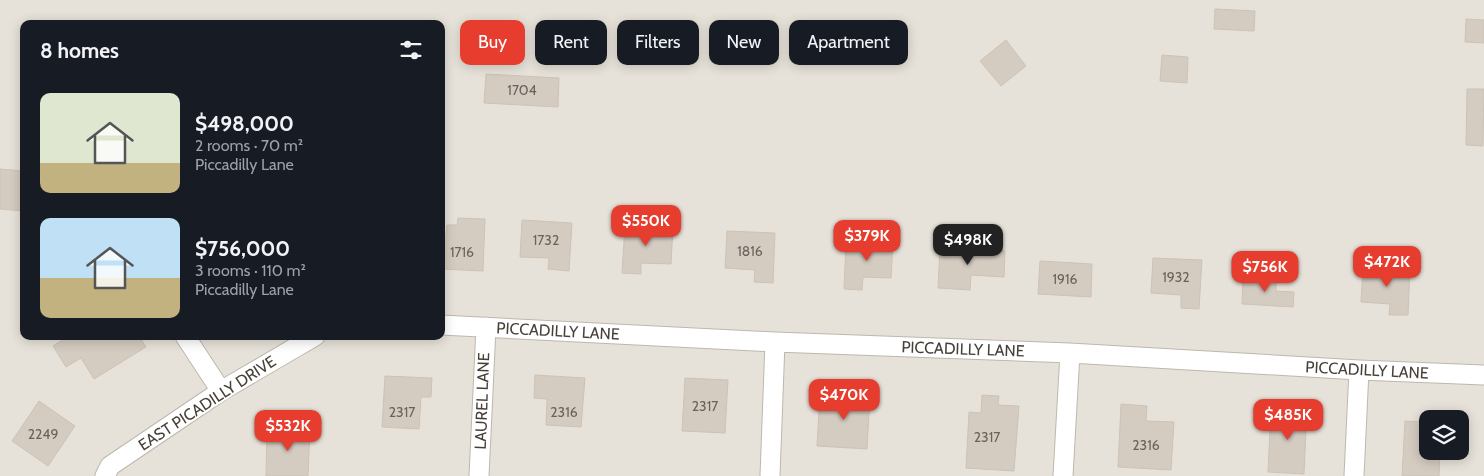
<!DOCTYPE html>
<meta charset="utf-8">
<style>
body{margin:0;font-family:Cabin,sans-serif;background:#20242c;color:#f1f3f6;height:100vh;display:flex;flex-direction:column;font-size:19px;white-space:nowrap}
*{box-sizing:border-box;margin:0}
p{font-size:16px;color:#9ea1a6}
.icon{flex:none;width:28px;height:28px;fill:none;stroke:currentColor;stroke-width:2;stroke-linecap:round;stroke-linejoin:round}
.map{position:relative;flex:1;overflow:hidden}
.sheet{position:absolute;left:20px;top:20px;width:425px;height:320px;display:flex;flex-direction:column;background:#171b24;border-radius:10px;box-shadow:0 2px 12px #0003}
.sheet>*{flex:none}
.guide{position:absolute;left:460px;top:20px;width:475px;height:45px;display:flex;gap:10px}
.controls{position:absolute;left:1419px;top:410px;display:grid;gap:10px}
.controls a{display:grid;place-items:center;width:50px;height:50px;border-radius:10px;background:#171b24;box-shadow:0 2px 12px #0003;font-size:25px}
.price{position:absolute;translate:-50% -42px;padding:0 11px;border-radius:10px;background:#e63d2e;color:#fff;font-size:16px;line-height:32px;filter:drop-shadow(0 1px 2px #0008)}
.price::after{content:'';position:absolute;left:50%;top:30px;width:15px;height:11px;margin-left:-8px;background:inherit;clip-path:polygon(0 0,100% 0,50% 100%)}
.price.on{background:#222;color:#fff}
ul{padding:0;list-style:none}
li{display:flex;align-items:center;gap:15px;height:125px;padding:0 20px}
li span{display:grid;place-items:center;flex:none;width:140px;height:100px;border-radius:10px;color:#555}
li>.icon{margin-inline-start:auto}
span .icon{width:60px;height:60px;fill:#fffc;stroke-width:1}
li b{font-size:21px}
h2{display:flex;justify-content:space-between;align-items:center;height:60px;padding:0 20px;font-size:21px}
.tag{padding:0 18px;border-radius:10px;background:#171b24;box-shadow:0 2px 12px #0003;font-size:18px;line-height:45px}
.tag.on{background:#e63d2e;color:#fff}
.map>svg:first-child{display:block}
.residential{fill:#e7e2d9;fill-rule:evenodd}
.building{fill:#d4cbc1;stroke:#cec2b4}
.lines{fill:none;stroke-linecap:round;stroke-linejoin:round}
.minor-casing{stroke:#beb7ad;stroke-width:21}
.minor{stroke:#fff;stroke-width:19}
.labels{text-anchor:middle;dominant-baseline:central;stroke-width:4;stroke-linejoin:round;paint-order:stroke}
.number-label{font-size:14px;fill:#6a635b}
.street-label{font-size:16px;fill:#474039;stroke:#fff}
</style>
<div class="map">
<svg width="1484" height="476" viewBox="0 0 1484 476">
<rect width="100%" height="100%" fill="#f4f0ea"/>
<path class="residential" d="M 0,0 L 1484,0 L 1484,476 L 0,476 ZM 24,24 L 441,24 L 441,336 L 24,336 ZM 1428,419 L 1460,419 L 1460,451 L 1428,451 Z"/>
<path class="building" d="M 1215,9 L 1255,11 L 1254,31 L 1214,29 Z
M 1466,19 L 1484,20 L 1484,43 L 1465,42 Z
M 1006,40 L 1026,66 L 1001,86 L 980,61 Z
M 1162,55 L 1188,57 L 1187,83 L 1160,81 Z
M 486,74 L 559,78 L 558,107 L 484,103 Z
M 1467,89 L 1484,89 L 1483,146 L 1466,145 Z
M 0,169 L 24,171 L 24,211 L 0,209 Z
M 458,218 L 485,219 L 483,271 L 441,269 L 441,235 L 446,235 L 447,225 L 457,225 Z
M 522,220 L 572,223 L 569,271 L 548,269 L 549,258 L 520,257 Z
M 625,225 L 673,228 L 671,264 L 641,263 L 641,274 L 622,273 Z
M 727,231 L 775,233 L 773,283 L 754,282 L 755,270 L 725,268 Z
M 846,241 L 893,243 L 891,278 L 863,277 L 862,290 L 844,289 Z
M 940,247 L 1005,251 L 1004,277 L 971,275 L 970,290 L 938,288 Z
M 1153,258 L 1202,260 L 1199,309 L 1181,308 L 1181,295 L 1151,293 Z
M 1040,261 L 1092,264 L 1091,297 L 1038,294 Z
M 1363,267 L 1410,269 L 1408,315 L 1389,315 L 1390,304 L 1361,302 Z
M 1243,277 L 1276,279 L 1276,291 L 1294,292 L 1293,307 L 1242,304 Z
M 69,336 L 139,336 L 146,347 L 94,379 L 81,358 L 66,367 L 53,346 Z
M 535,375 L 585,378 L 581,427 L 546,425 L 547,399 L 534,398 Z
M 385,376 L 432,378 L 431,397 L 421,397 L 419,429 L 382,427 Z
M 685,378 L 728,380 L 725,433 L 682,431 Z
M 820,393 L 870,395 L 867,449 L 817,446 Z
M 982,395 L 999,396 L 998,405 L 1019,406 L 1014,471 L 966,468 L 969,412 L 981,413 Z
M 39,401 L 75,426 L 48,466 L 12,441 Z
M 1121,404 L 1147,406 L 1146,421 L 1174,422 L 1171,470 L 1118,467 Z
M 1271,408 L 1307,409 L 1304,474 L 1268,472 Z
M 1405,421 L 1428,422 L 1428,451 L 1440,451 L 1439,476 L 1402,476 Z
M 267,429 L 310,429 L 308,476 L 266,476 Z"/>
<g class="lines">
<g class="minor-casing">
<path id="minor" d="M 441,325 L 775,342 L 1070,353 L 1359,370 L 1484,375
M 185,336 L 221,391
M 105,476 L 110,466 L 221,391 L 315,336
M 479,476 L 486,327
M 770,476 L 775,342
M 1063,476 L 1070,353
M 1354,476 L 1359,370"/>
</g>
<use href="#minor" class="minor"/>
</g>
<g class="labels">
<g class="number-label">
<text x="522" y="90">1704</text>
<text x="546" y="240">1732</text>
<text x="750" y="251">1816</text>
<text x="462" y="252">1716</text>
<text x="1176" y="277">1932</text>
<text x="1065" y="279">1916</text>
<text x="705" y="406">2317</text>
<text x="402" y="412">2317</text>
<text x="564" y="412">2316</text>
<text x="43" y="434">2249</text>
<text x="987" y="437">2317</text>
<text x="1146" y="445">2316</text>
</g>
<g class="street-label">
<text transform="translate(558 331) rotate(3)">PICCADILLY LANE</text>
<text transform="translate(963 349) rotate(2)">PICCADILLY LANE</text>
<text transform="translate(1367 370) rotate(3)">PICCADILLY LANE</text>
<text transform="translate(482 401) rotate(-88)">LAUREL LANE</text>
<text transform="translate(207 403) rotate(-33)">EAST PICADILLY DRIVE</text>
</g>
</g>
</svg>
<div class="controls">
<a><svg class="icon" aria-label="layers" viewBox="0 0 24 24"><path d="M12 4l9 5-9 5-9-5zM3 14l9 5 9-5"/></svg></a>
</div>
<b class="price" style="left:646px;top:247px">$550K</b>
<b class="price" style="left:867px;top:262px">$379K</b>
<b class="price on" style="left:968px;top:266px">$498K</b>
<b class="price" style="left:1387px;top:288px">$472K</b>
<b class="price" style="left:1265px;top:293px">$756K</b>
<b class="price" style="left:844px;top:421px">$470K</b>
<b class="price" style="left:1288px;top:441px">$485K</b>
<b class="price" style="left:288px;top:452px">$532K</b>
<div class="guide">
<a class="tag on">Buy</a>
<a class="tag">Rent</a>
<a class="tag">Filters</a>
<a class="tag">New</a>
<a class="tag">Apartment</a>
</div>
<section class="sheet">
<h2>8 homes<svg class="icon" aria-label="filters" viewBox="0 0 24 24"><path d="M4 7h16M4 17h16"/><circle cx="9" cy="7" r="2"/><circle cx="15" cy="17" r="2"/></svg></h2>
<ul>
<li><span style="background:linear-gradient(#dfe7d0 70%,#c2b280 0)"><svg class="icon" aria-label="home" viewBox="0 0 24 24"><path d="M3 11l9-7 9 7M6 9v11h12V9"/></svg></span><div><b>$498,000</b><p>2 rooms · 70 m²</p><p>Piccadilly Lane</p></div></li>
<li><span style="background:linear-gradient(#bfe0f5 60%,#c2b280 0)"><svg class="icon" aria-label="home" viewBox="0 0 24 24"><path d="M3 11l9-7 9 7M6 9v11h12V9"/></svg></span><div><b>$756,000</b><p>3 rooms · 110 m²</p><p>Piccadilly Lane</p></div></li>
</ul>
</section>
</div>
